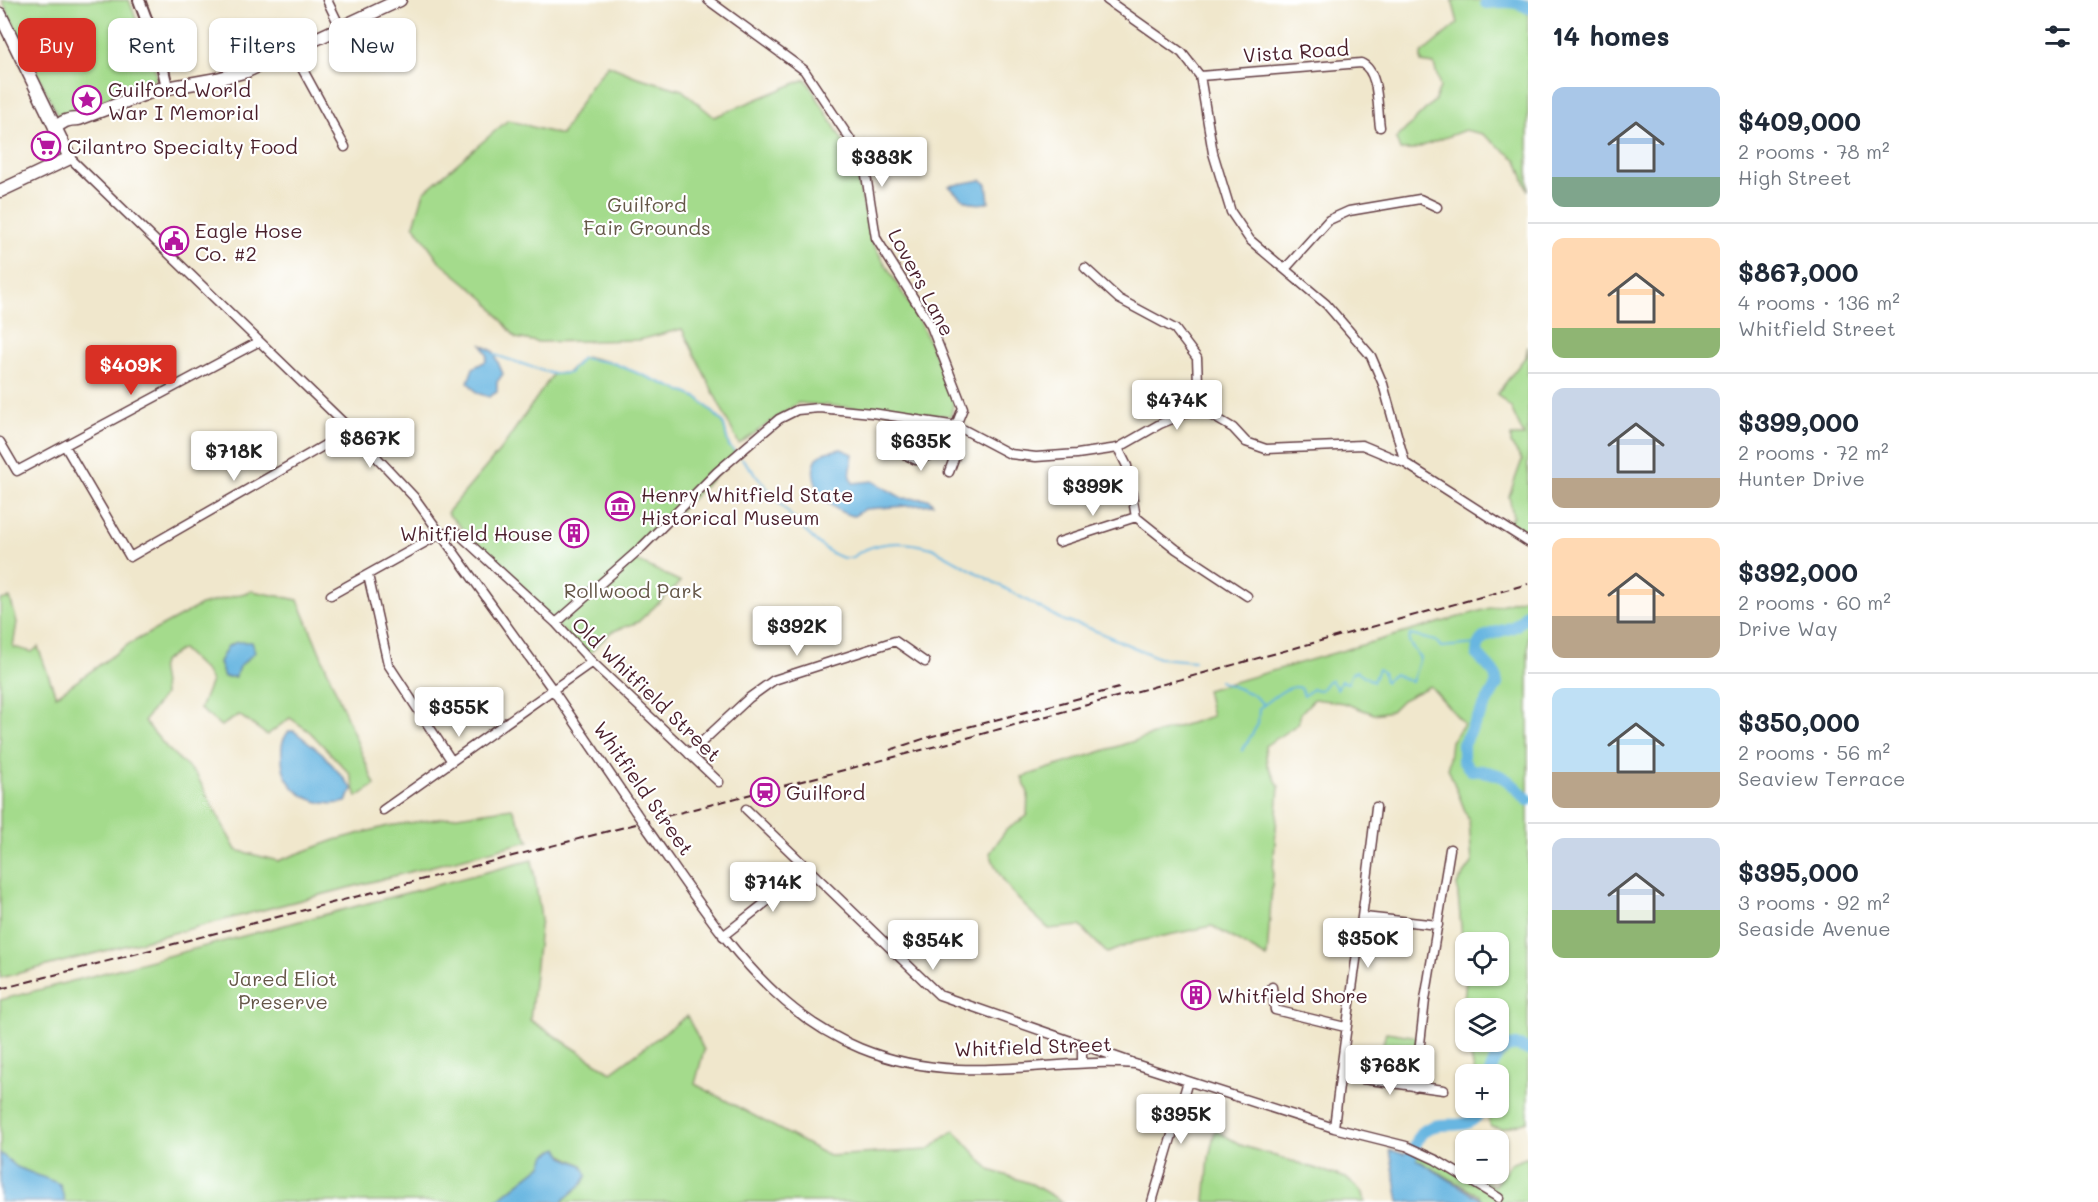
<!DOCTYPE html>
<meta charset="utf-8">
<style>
body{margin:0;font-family:Mali,sans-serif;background:#f6f6f7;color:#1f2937;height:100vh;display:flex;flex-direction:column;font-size:22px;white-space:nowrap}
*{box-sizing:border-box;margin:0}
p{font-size:20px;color:#747a83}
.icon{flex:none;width:33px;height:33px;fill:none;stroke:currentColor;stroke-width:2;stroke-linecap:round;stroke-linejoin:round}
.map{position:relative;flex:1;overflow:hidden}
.details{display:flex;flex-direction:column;background:#fff;width:570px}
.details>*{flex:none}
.guide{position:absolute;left:18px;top:18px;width:570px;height:54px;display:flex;gap:12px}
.controls{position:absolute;left:1455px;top:932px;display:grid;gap:12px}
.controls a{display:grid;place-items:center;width:54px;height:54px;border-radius:12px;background:#fff;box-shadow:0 2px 4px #0004;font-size:30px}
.price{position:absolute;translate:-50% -51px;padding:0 14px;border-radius:6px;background:#fff;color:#222;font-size:20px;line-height:39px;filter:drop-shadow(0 2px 3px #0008)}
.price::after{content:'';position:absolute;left:50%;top:36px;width:18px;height:14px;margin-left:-9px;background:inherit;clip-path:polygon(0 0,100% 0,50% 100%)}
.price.selected{background:#d93025;color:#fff}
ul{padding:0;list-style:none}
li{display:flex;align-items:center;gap:18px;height:150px;padding:0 24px}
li+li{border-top:2px solid #e0e1e3}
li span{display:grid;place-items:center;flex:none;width:168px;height:120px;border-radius:12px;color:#555}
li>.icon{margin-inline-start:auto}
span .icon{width:72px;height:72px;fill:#fffc;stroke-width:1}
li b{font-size:26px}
h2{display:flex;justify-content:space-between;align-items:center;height:72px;padding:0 24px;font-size:26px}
.tag{padding:0 21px;border-radius:12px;background:#fff;box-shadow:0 2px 4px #0004;font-size:21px;line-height:54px}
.tag.selected{background:#d93025;color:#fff}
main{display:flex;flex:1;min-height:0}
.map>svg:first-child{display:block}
.green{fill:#a4db8c;stroke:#777d5c;stroke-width:1.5;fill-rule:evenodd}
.water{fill:#67b6e1;stroke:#586a86;stroke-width:1.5}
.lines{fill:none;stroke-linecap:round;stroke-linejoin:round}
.stream{stroke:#67b6e1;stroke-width:2}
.river{stroke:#67b6e1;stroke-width:12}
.minor-casing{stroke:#633d43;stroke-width:11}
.tertiary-casing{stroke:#633d43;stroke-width:14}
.secondary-casing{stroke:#633d43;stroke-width:15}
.minor{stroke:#fff;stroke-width:8}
.tertiary{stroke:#fff;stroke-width:10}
.secondary{stroke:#fff;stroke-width:12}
.rail{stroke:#4a1f2b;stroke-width:2;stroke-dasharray:9 4.5;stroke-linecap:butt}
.minor-bridge-casing{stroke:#633d43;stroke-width:11;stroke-linecap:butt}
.minor-bridge{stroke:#fff;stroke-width:8}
.labels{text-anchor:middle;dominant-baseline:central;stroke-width:4.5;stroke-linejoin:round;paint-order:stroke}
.street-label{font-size:20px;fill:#4a1f2b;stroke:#fff}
.poi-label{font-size:20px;fill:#4a1f2b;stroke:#fff;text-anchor:start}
.park-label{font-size:20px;fill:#655748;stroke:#fff}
</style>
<main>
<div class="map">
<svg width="1528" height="1202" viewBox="0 0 1528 1202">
<rect width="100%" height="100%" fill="#fff"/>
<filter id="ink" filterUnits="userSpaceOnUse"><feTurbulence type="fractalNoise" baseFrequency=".0167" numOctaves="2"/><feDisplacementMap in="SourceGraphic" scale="12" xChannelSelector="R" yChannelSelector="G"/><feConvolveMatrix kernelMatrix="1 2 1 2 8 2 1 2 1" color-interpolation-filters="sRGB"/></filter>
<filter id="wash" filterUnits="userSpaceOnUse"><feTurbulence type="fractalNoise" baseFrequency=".008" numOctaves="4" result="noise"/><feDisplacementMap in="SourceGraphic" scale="24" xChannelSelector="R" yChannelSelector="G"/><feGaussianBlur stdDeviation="1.35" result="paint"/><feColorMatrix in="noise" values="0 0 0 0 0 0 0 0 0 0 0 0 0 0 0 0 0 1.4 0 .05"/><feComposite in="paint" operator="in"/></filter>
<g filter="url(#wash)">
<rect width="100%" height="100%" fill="#f0e7cc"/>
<path class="green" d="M 2,0 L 129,0 L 155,69 L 156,79 L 65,117 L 58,116 Z
M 1452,0 L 1528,0 L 1528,191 L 1517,160 L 1482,134 L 1465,130 L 1412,150 L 1400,150 L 1396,139 L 1435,100 L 1440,87 L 1434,64 L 1421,62 L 1421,54 L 1458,23 Z
M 608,65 L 637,77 L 682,90 L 714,117 L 806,79 L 852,156 L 872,242 L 920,322 L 954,398 L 951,416 L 798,403 L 739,444 L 682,329 L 639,340 L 538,342 L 516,338 L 485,299 L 440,262 L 414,225 L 424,192 L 508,120 L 561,135 L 590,87 Z
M 1528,346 L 1528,534 L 1508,523 L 1513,516 L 1509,496 L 1522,460 L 1511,444 L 1511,436 L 1524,436 L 1511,408 L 1497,394 L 1526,356 Z
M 588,357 L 613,363 L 698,398 L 723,422 L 729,446 L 737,455 L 631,558 L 681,582 L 638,622 L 611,632 L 587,656 L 447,513 L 502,448 L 553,374 L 567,373 L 582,358 Z
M 252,591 L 298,600 L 375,785 L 357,797 L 350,774 L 310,732 L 290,718 L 267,735 L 239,715 L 221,726 L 200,709 L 211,681 L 206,672 L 182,649 C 150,667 163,664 164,695 L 144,721 L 167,748 L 197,776 L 236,850 L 278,861 L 335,840 L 388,826 L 512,808 L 529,841 L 0,978 L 0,600 L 10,598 L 17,622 L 13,647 L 32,652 L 38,647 L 56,696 L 129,644 L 201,605 ZM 237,642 L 244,661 L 238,667 L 235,677 L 224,676 L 219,662 L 228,646 Z
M 1528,597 L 1528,1121 L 1502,1129 L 1491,1127 L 1485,1107 L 1498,1107 L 1498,1074 L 1475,1074 L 1467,1041 L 1498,1041 L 1498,1008 L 1466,1008 L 1465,1033 L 1462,1016 L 1466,981 L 1457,884 L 1472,863 L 1469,821 L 1448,768 L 1451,741 L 1464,724 L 1430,686 L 1402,700 L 1391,711 L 1374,714 L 1344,703 L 1314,699 L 1301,713 L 1298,724 L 1265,746 L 1267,764 L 1279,786 L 1267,958 L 1212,926 L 1135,942 L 1107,953 L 1080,926 L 1049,929 C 1024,906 1001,886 990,853 L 1006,830 L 1027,816 L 1028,793 L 1022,777 L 1212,716 L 1206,690 ZM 1466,942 L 1498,942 L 1498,975 L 1466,975 Z
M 532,860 L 541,918 L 530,1020 L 611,1072 L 687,1016 L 704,1050 L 695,1084 L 829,1156 L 928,1150 L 954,1130 L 990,1170 L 1032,1184 L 1063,1202 L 561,1202 L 582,1184 L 582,1165 L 553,1150 L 542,1165 L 495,1202 L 65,1202 L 22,1177 L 0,1159 L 0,1000 Z
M 1386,1032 L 1418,1037 L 1415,1060 L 1380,1055 Z
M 1215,1130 L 1243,1146 L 1346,1178 L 1363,1193 L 1365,1202 L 1205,1202 L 1209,1157 Z
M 1421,1150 L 1451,1161 L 1465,1170 L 1466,1173 L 1471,1173 L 1494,1186 L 1510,1164 L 1528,1157 L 1528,1202 L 1483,1202 L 1478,1195 L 1416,1159 Z"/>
<path class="water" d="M 981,180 L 987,184 L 989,202 C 972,208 960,198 949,186 Z
M 482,345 L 493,351 L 503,374 L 497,382 L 497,392 L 489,397 L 477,393 L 468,382 L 473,368 L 486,361 L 487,355 Z
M 841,449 L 853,454 L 850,477 L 853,483 L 873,481 L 902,498 L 929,499 L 933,504 L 865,509 L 854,516 C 830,513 804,481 817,458 L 826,452 Z
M 237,642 L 252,642 L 255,652 L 239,667 L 235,677 L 224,677 L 219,662 L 228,646 Z
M 289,731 L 294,731 L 322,753 L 353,789 L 346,802 C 315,809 282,791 282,757 C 281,746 282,740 289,731 Z
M 558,1148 L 563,1157 L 582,1165 L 587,1175 L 582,1184 L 561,1202 L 495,1202 L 542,1165 L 546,1155 Z
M 1390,1150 L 1411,1156 L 1485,1202 L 1399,1202 Z
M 0,1153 L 17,1167 L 60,1184 L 65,1202 L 0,1202 Z"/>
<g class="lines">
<path class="stream" d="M 495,355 L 553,374 L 569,373 L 582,358 L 613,363 L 698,398 L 723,422 L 729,446 L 734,451
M 742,459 C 763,480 820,561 848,558 C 855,558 858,552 864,550 C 887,540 908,542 932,548 L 1064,621 L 1084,626 L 1159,658 L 1194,661
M 1219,681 L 1252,694 L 1263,704
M 1242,751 L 1258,724 L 1259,708 C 1273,700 1286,683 1301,688 L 1304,696 L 1312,689 L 1321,690 L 1328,681 L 1331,680 L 1337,689 L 1341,681 L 1348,683 L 1352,673 L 1357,671 L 1373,682 L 1378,669 L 1383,672 L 1385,682 L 1394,674 L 1412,682 L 1420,658 L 1409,642 L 1410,635 L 1436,641 L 1441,647 L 1477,644"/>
<path class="river" d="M 1486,3 C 1501,2 1517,0 1528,8
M 1528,613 C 1523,618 1519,624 1513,627 C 1496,634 1477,632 1477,654 L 1495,674 L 1497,684 L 1463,744 L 1463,761 L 1471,770 C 1502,772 1507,778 1528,800
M 1490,1074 C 1495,1055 1506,1037 1528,1050
M 1411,1156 C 1414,1149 1417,1139 1421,1134 C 1440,1113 1469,1139 1482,1107"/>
</g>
</g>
<g filter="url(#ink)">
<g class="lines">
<g class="minor-casing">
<path id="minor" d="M 327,0 L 340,27
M 708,0 L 804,70 L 858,151 L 866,175 L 876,238 L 931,326 L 963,408 L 950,440 L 955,456 L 949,472
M 1107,0 L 1182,53 L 1200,76 L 1213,153 L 1231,212 L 1250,240 L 1326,304 L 1371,356 L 1383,384 L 1405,463
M 292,50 L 345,147
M 1200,76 L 1361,63 C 1380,71 1377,109 1380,127
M 70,158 L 351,430 L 414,497 L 553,690 L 635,811
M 1085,268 L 1119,299 L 1175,329 L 1197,358 L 1199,408
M 1285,269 L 1329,220 L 1349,211 L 1420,199 L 1437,207
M 0,442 L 17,471 L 258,342
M 65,446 L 130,557 L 351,430
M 888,446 L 916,460 L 930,455 L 950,440
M 1118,448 L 1127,466 L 1136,517 L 1176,549 L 1247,596
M 1059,542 L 1136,517
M 368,575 L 388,664 L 451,760
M 331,595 L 442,533 L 459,534 L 556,623 L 592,662 L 719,782
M 556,623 L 642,547 L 717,472 L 779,419 L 797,410 L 819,408 L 872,413 L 957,426 L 1010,454 L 1036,457 L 1077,454 L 1118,448 L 1160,424 L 1199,408 L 1233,428 L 1246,442 L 1266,449 L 1362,445 L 1405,463 L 1528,542
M 689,754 L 749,698 L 774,680 L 895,641 L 925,662
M 746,809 L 939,995 L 1131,1062
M 383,810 L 592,662
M 648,830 C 732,949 795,1061 958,1069 C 1017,1072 1076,1059 1135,1064 L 1334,1128 L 1406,1146 L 1436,1160 L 1499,1198
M 1364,917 L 1438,925
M 723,936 L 807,870
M 1272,987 L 1275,1010 L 1345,1027
M 1082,1044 L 1082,1062
M 1340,1076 L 1444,1090
M 1415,1087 L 1425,1000 L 1450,849
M 1334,1128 C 1346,1021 1364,914 1376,807
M 1152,1202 L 1188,1081"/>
</g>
<g class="tertiary-casing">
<path id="tertiary" d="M 139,0 L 160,56 L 167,87"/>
</g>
<g class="secondary-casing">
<path id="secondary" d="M 0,14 L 70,158 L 0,191
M 55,129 C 62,121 68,119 79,119 L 156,90 L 217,79 L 247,71 L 400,0"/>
</g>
<use href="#minor" class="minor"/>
<use href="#tertiary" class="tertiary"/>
<use href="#secondary" class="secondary"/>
<path class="rail" d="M 890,750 L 929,737 L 1119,688
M 0,989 L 956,741 L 1528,584"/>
<g class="minor-bridge-casing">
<path id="minor-bridge" d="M 635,811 L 648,830"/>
</g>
<use href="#minor-bridge" class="minor-bridge"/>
</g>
</g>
<defs>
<g id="sight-ring" transform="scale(1.5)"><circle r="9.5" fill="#fff" stroke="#b5179e" stroke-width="1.5"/><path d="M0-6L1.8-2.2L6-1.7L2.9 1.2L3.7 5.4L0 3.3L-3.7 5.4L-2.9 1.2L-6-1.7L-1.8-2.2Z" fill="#b5179e"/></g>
<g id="supermarket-ring" transform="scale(1.5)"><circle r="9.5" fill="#fff" stroke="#b5179e" stroke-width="1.5"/><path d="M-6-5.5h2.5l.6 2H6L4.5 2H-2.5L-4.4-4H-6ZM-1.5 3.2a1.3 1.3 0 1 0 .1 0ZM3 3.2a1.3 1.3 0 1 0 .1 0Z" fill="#b5179e"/></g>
<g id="civic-ring" transform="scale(1.5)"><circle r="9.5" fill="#fff" stroke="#b5179e" stroke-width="1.5"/><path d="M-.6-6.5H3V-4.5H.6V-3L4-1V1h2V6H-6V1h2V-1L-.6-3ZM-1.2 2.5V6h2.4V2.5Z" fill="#b5179e"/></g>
<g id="museum-ring" transform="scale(1.5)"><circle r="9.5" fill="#fff" stroke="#b5179e" stroke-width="1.5"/><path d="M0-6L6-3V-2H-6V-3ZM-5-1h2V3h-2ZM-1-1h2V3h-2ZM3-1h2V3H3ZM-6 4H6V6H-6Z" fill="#b5179e"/></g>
<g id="building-ring" transform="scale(1.5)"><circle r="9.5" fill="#fff" stroke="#b5179e" stroke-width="1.5"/><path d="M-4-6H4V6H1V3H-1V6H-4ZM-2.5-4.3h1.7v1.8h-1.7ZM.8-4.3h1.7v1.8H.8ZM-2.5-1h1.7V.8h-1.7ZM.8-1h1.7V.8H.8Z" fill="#b5179e"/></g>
<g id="station-ring" transform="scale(1.5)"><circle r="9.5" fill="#fff" stroke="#b5179e" stroke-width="1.5"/><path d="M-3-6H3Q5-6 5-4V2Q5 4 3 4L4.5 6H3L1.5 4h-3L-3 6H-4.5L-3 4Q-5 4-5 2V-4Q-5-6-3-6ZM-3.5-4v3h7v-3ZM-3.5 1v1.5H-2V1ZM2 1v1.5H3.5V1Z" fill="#b5179e"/></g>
</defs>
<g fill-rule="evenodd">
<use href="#sight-ring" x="87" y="100"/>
<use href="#supermarket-ring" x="46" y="146"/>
<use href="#civic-ring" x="174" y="241"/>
<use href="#museum-ring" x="620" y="506"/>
<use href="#building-ring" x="574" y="533"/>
<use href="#station-ring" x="765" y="792"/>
<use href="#building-ring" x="1196" y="995"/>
</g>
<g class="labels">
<g class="street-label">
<text transform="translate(1296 51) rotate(-4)">Vista Road</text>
<text transform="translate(922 282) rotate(62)">Lovers Lane</text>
<text transform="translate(647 689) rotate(44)">Old Whitfield Street</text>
<text transform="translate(644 788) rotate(55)">Whitfield Street</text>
<text transform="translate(1033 1046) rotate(-2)">Whitfield Street</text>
</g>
<g class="poi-label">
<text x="108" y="89">Guilford World<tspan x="108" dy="23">War I Memorial</tspan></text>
<text x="67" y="146">Cilantro Specialty Food</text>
<text x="195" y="230">Eagle Hose<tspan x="195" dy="23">Co. #2</tspan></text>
<text x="641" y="494">Henry Whitfield State<tspan x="641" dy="23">Historical Museum</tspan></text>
<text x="553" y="533" text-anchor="end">Whitfield House</text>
<text x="786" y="792">Guilford</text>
<text x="1217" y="995">Whitfield Shore</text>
</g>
<g class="park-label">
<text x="647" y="204">Guilford<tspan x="647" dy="23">Fair Grounds</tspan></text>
<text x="633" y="590">Rollwood Park</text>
<text x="283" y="978">Jared Eliot<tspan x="283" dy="23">Preserve</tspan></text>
</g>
</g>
</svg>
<div class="controls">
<a><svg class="icon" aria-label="locate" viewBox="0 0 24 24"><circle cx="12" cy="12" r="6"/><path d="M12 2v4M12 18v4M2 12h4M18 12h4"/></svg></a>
<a><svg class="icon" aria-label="layers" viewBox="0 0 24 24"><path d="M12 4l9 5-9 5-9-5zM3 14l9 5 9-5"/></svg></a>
<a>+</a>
<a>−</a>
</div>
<b class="price" style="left:882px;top:188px">$383K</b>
<b class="price selected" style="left:131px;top:396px">$409K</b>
<b class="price" style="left:1177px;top:431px">$474K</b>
<b class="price" style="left:370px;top:469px">$867K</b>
<b class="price" style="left:921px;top:472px">$635K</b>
<b class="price" style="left:234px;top:482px">$718K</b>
<b class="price" style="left:1093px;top:517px">$399K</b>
<b class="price" style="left:797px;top:657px">$392K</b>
<b class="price" style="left:459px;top:738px">$355K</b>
<b class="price" style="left:773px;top:913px">$714K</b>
<b class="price" style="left:1368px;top:969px">$350K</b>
<b class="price" style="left:933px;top:971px">$354K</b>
<b class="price" style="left:1390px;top:1096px">$768K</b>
<b class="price" style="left:1181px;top:1145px">$395K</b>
<div class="guide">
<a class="tag selected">Buy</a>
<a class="tag">Rent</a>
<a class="tag">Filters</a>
<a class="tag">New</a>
</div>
</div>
<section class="details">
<h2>14 homes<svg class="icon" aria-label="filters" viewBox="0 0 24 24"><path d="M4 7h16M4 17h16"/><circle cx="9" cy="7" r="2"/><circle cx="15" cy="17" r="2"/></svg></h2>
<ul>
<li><span style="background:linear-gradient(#a9c7e8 75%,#7fa58c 0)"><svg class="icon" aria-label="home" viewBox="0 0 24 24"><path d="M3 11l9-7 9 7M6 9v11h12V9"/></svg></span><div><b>$409,000</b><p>2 rooms · 78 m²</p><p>High Street</p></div></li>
<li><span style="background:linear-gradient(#ffd9b3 75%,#8fb573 0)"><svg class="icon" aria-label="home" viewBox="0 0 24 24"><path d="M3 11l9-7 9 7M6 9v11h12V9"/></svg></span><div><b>$867,000</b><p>4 rooms · 136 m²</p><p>Whitfield Street</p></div></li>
<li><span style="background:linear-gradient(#c9d6e8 75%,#b9a48a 0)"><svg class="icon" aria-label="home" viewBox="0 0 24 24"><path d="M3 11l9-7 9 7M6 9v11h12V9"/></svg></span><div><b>$399,000</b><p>2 rooms · 72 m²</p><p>Hunter Drive</p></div></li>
<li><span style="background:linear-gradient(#ffd9b3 65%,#b9a48a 0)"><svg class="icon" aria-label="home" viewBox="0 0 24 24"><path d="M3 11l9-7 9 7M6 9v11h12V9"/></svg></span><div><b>$392,000</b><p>2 rooms · 60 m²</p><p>Drive Way</p></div></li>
<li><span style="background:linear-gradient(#bfe0f5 70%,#b9a48a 0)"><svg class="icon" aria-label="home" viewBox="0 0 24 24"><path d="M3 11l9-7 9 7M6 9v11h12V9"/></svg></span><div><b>$350,000</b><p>2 rooms · 56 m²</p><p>Seaview Terrace</p></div></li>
<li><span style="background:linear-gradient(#c9d6e8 60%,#8fb573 0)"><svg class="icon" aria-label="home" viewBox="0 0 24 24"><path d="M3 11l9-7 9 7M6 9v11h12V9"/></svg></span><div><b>$395,000</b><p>3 rooms · 92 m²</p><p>Seaside Avenue</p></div></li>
</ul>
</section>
</main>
